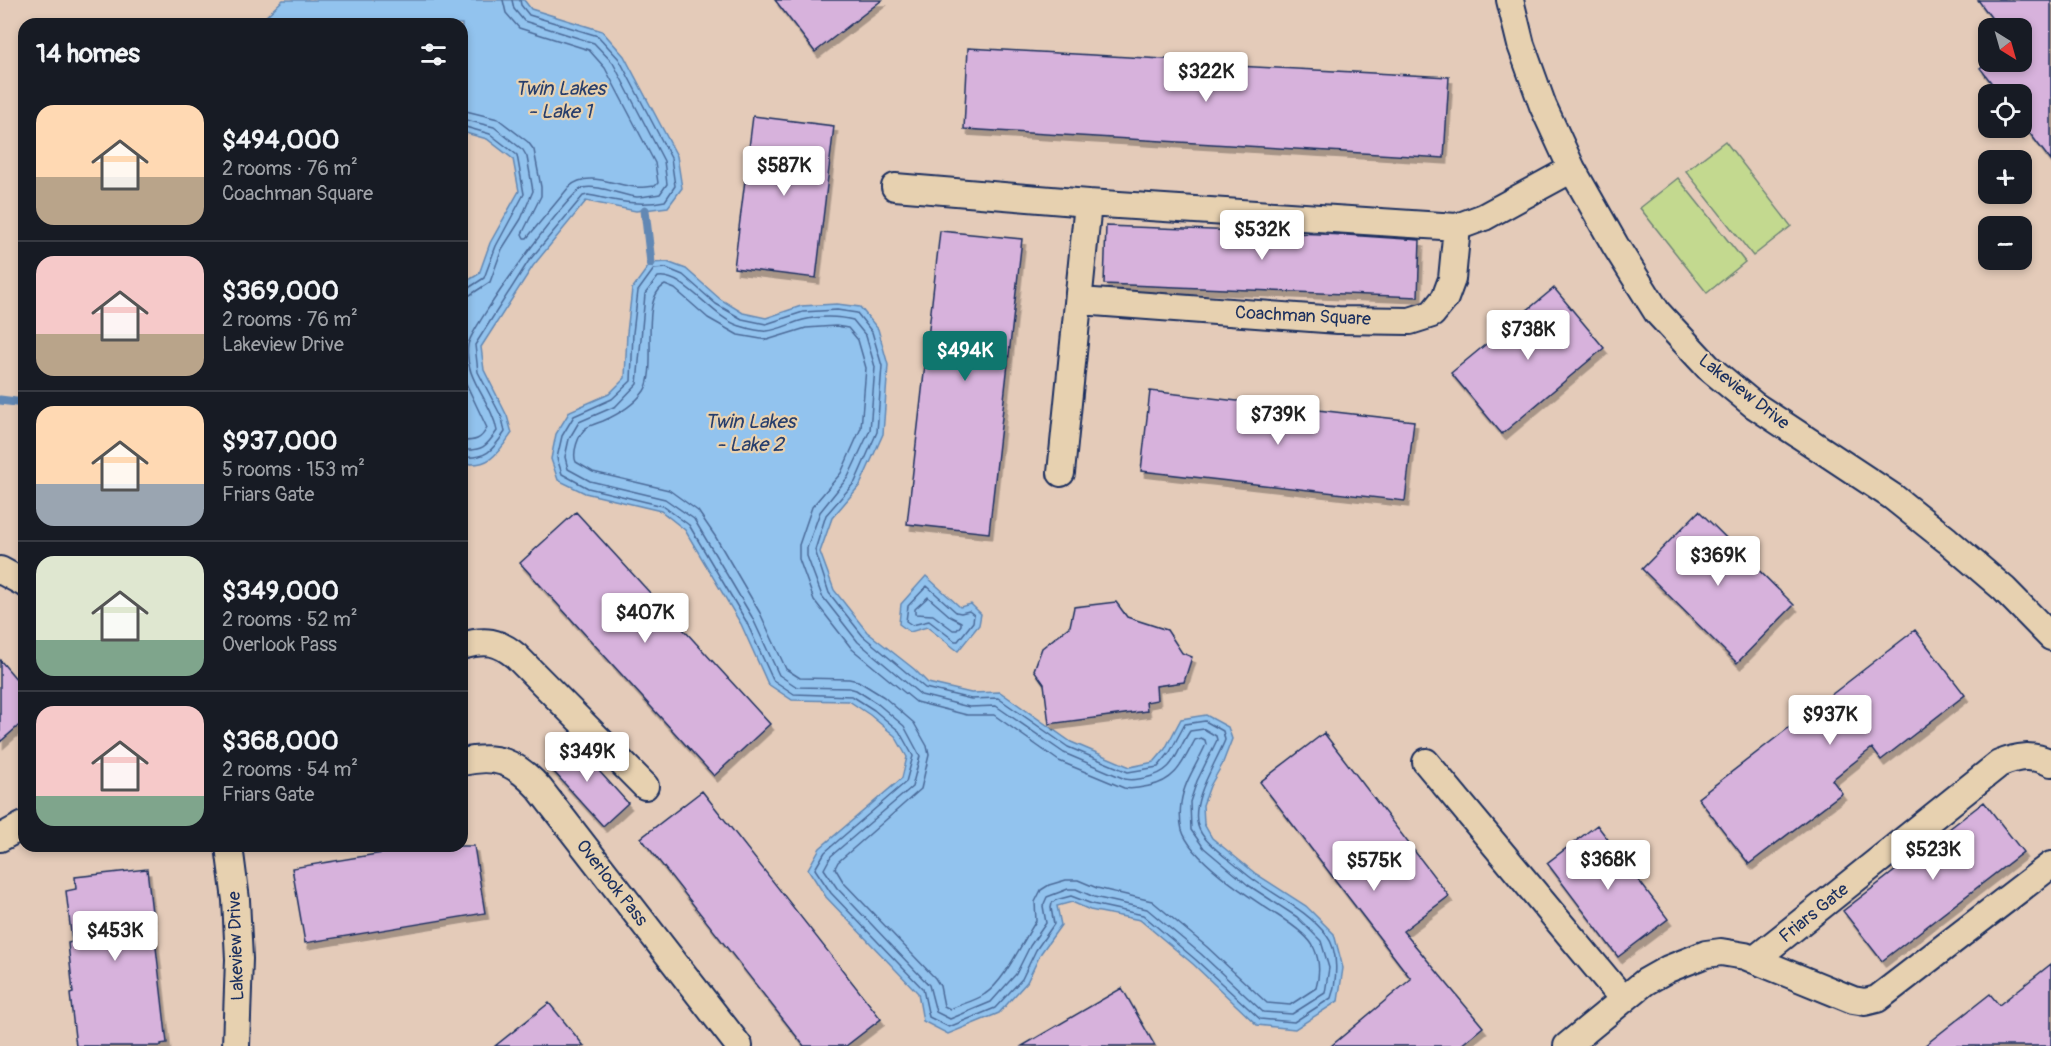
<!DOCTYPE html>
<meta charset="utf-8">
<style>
body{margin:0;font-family:Pangolin,sans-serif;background:#20242c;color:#f1f3f6;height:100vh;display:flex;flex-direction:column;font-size:22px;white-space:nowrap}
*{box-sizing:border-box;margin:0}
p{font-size:20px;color:#9ea1a6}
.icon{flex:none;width:33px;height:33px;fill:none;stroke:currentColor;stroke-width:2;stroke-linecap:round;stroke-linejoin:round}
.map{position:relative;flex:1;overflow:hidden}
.sheet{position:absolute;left:18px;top:18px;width:450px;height:834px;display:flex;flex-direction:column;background:#171b24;border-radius:18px;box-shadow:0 3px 9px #0003}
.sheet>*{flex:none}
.needle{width:39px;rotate:143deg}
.controls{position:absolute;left:1978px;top:18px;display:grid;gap:12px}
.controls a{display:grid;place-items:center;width:54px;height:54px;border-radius:12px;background:#171b24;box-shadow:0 3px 9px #0003;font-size:30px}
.price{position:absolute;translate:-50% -51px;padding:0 14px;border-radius:6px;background:#fff;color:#222;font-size:20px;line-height:39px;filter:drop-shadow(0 2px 3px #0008)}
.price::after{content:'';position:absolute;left:50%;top:36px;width:18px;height:14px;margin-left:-9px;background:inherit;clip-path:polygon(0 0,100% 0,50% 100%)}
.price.current{background:#0f766e;color:#fff}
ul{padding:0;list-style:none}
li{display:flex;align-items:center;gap:18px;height:150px;padding:0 18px}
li+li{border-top:2px solid #363941}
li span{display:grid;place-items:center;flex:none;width:168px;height:120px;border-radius:18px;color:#555}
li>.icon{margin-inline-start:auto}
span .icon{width:72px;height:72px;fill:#fffc;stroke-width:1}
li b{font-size:26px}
h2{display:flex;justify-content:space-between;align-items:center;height:72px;padding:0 18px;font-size:26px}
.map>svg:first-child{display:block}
.green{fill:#c3d98f;stroke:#6f8476;stroke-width:1.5}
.water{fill:#92c3ee;stroke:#6288b4;stroke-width:1.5}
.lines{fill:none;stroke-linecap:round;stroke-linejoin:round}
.shore{stroke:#4b6a98;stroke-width:1.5}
.stream{stroke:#6288b4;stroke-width:9}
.building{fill:#d7b2dc;stroke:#1b2f5e;stroke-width:1.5;filter:url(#shadow)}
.street-casing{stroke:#1b2f5e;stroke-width:30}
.street{stroke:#e7d1b0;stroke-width:26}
.labels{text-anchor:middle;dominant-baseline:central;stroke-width:4.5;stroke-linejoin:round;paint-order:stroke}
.street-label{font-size:18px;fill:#1b2f5e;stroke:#e7d1b0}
.water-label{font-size:20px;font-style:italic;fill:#273e6c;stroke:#e7d1b0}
</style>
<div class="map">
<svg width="2051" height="1046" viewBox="0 0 2051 1046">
<defs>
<filter id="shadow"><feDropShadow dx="3.5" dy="6" stdDeviation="0" flood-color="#0004"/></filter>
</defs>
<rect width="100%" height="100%" fill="#e4cbb9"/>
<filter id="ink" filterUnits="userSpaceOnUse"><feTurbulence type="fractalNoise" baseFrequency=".0167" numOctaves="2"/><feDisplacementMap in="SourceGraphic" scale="12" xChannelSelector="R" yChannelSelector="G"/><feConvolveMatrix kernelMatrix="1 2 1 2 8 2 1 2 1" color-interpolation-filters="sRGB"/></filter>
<g filter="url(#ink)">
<path class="green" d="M 1725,141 L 1791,226 L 1753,256 L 1686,171 Z
M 1678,178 L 1745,262 L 1707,293 L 1640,208 Z"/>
<path class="water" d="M 283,0 L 524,0 L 531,9 L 602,31 L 624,56 L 677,156 L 682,188 L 668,207 L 636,211 L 586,201 L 533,266 L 481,347 L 484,370 L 507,416 L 512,433 C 498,453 490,468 462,463 L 462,284 L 479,274 L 490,243 L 519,191 L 513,159 L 487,139 L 462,132 L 462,24 L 263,24 L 264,18 Z
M 667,262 L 686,269 L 720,299 L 743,313 L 766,318 L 801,306 L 837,304 L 860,307 L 878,329 L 888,365 L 883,434 L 860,485 L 832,518 L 820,552 L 834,590 L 867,632 L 914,669 L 928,683 L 971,693 L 1000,692 L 1071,742 L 1130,767 L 1154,762 L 1165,749 L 1181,719 L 1206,715 L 1228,727 L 1232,739 L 1222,765 L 1210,786 L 1203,805 L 1204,824 L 1212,838 L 1256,874 L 1306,906 L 1334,934 L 1343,968 L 1338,1001 L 1295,1029 L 1257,1025 L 1193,964 L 1140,920 L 1090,910 L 1072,902 L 1057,906 L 1061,925 L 1041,953 L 1027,982 L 999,1013 L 948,1034 L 923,1021 L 918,993 L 826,897 L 808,869 L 820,848 L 902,778 L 907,757 L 895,736 L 870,715 L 849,701 L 792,700 L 768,684 L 741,624 L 685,530 L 661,511 L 585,493 L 558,480 L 551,459 L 556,434 L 570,411 L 609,394 L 625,378 L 627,333 L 632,289 L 651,263 Z
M 926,576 L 960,607 L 971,604 L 981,614 L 979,625 L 958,651 L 927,627 L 910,632 L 899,624 L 901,604 Z"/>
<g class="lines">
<path class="shore" d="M 462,110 L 498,119 L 528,142 L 534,150 L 541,187 L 541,196 L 522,234 L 524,238 L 527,238 L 569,187 C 587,170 614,185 635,187 C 641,188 648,187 655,186 L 658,183 L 655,163 L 605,68 L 589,50 L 519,28 L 506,13 L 503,0
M 462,119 L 494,127 L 523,150 L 527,157 L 533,191 L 521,219 L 502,249 L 490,282 L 470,295 L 462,297
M 462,126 L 490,134 L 517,155 L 524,194 L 496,246 L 484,278 L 467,289 L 462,289
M 666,268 L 683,275 L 716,304 L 742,319 L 766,324 L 803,312 L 837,310 L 857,313 L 872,332 L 882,366 L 877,432 L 855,482 L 826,515 L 815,550 L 829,593 L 863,636 L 925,688 L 971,699 L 998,698 L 1068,747 L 1128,772 L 1158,767 L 1170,752 L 1185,724 L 1205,721 L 1223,731 L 1225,740 C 1216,763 1190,801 1198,826 C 1202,839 1215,848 1225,857 C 1235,864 1244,873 1254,880 C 1279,898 1308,911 1327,936 C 1339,951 1337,981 1331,998 L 1294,1022 L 1260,1019 L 1196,960 L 1143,915 L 1092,904 L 1071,896 L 1056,900 L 1052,903 L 1051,908 L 1054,924 L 1036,950 L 1022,979 L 995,1008 L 949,1027 L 929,1017 L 923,989 L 831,893 L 815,869 L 825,852 L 906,782 L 913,756 L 899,731 L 874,710 L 852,696 L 794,694 L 773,680 L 746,621 L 689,525 L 663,506 L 588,488 L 562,474 L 557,458 L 562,436 L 574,416 L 612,399 L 631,381 L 633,333 L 638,291 L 654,269 Z
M 658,277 C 685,273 712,318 740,326 C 747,328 759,332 767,331 C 779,330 791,323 803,320 C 818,316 838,316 853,320 L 866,336 L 875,367 L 870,430 L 848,477 L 820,512 L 807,548 L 807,556 L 822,596 L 858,642 L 921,695 L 969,707 L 996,706 L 1064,753 L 1125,779 C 1132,781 1138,779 1145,778 C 1176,772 1175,753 1190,731 L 1204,729 L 1216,736 L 1217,740 L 1197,781 L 1190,802 L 1191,830 L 1204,848 L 1248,885 L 1297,917 L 1321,941 L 1329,968 L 1325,993 L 1292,1014 L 1263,1012 L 1201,954 L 1147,909 L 1094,897 L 1076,889 L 1068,889 L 1047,897 L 1043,906 L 1046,923 L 1030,946 L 1016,974 L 991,1002 L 950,1019 L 936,1012 L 929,985 L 837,888 L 824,869 L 831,856 L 912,787 L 920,756 L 904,726 L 878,704 L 856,690 L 849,688 L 797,687 L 779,675 L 752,617 L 694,519 L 665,499 L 590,481 L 568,469 L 565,457 L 569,439 L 579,422 L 616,406 L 637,384 L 645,294 Z
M 665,285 L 675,289 L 708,318 L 738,335 L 767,340 L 806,328 L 836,326 L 848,328 L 858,340 L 866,368 L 861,428 L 841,473 L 812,507 L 799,545 L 799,559 L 814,600 L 852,649 L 916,702 L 967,715 L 994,715 L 1059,761 L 1124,788 C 1133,790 1140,788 1149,786 C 1176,781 1183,762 1195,740 L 1201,738 L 1205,740 L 1206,744 C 1198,763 1184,781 1181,803 C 1180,811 1180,822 1182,830 C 1191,860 1251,898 1277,915 C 1288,922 1309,936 1314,948 C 1320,961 1320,974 1316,988 L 1290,1005 L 1267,1003 L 1207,947 L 1152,901 L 1097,888 L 1078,880 L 1066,880 L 1049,885 L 1041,890 L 1035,902 L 1036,921 C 1022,942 1005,981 985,994 C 976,1001 961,1004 950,1009 L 944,1006 L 940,986 L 935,978 L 844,883 L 835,868 L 838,862 L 921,789 L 929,755 L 927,746 L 914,723 L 884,697 L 858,681 L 849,679 L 800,678 L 786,669 L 760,613 L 715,536 L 698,511 L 669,490 L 593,472 L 576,462 C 572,453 578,435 586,428 C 591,425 598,423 603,421 C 619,414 634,405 644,391 C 659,369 638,299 665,285 Z
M 462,375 L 487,428 C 481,440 475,441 462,441
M 462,450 C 482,451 486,447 497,431 C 492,401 463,378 468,345 C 470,328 568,192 583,188 C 598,184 622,196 637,197 C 645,197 653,195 660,194 L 667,184 L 664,161 L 613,63 L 594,43 L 524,21 L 514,9 L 512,0
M 462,457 C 486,459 492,451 505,432 L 502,418 L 478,372 L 475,345 L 528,262 L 583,196 L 588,195 C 615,200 637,207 665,201 L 675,186 L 671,158 L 619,59 L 598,36 L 529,15 L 521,5 L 520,0
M 927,586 L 956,612 L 961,613 L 969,611 L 974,615 L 973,622 L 958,641 L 955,641 L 929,621 L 912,625 L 906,621 L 908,606 Z
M 928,597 L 951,617 L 961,622 L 961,625 L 957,630 L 953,630 L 933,615 L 915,614 L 915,609 Z"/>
<path class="stream" d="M 645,210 L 651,263
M 0,400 L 24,403"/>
</g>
<path class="building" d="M 775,0 L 882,0 L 815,52 Z
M 1978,0 L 2051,0 L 2051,161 L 2022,123 L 2022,94 L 2000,94 L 1980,68 L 1989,61 L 2022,62 L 2022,28 L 1999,28 Z
M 968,48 L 1199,61 L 1199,64 L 1449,77 L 1444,158 L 964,129 Z
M 753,116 L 834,126 L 816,278 L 734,268 Z
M 1106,226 L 1347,235 L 1420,240 L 1418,297 L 1104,284 Z
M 940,231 L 1022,239 L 989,533 L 907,524 Z
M 1554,288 L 1604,348 L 1502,434 L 1451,373 Z
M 1150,391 L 1414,421 L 1405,501 L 1141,471 Z
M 1699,511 L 1794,605 L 1737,663 L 1642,569 Z
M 576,512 L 770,724 L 714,776 L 520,563 Z
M 1116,602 L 1127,617 L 1167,630 L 1182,653 L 1192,657 L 1184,682 L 1156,686 L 1157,700 L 1146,702 L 1147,711 L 1049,724 L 1044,684 L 1034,670 L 1042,648 L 1070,626 L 1074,607 Z
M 1915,630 L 1965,695 L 1881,760 L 1872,748 L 1832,780 L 1842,793 L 1749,864 L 1698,798 Z
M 0,660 L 24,688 L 24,721 L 0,742 Z
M 1324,733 L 1449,896 L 1403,931 L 1483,1027 L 1460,1046 L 1331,1046 L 1411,979 L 1260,782 Z
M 570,739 L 628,803 L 603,826 L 545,762 Z
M 702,791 L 881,1019 L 846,1046 L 804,1046 L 641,838 Z
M 1984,802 L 2023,852 L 1882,961 L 1843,911 Z
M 1597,825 L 1668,919 L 1618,957 L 1547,863 Z
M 425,846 L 474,846 L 485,913 L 305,943 L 292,868 Z
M 147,869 L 167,1043 L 161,1044 L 161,1046 L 76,1046 L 70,994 L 73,993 L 68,943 L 72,942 L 66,891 L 76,889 L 75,877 Z
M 2051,964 L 2051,1046 L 1924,1046 L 1990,994 L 1999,1005 Z
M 1122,988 L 1155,1046 L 1022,1046 Z
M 549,1003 L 584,1046 L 495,1046 Z"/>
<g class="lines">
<g class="street-casing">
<path id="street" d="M 1510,0 L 1521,45 L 1543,106 L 1572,169 L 1615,245 L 1657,312 L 1708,367 L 1754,405 L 1893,497 L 1947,540 L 2004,589 L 2051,637
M 895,187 L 1088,203 L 1457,227 L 1484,217 L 1572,169
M 1080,301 L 1338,320 L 1410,321 L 1432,314 L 1445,298 L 1452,279 L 1457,227
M 1061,473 L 1088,203
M 0,570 L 24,583
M 462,646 C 485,639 498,641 516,656 L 645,786
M 462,762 C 497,754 515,762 539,788 L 739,1046
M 1426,762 L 1623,999
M 0,838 L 24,825
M 229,846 L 236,900 L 239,959 L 236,1046
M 1754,960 L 1999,764 C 2018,756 2032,754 2051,763
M 1567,1046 L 1645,982 L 1668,969 L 1706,954 L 1721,952 L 1745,956 L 1853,1000 L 1865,1002 L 1877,999 L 2051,865"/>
</g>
<use href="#street" class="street"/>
</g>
</g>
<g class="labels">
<g class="street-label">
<text transform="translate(1303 316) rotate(3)">Coachman Square</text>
<text transform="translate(1744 392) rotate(38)">Lakeview Drive</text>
<text transform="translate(612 883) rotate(52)">Overlook Pass</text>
<text transform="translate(1814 913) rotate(-39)">Friars Gate</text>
<text transform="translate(236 946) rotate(-92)">Lakeview Drive</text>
</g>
<g class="water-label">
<text x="560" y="88">Twin Lakes<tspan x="560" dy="23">- Lake 1</tspan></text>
<text x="750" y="421">Twin Lakes<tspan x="750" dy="23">- Lake 2</tspan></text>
</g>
</g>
</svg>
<div class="controls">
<a><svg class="needle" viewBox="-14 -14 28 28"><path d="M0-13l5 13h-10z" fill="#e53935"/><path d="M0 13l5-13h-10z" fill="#9ea1a6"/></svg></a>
<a><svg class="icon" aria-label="locate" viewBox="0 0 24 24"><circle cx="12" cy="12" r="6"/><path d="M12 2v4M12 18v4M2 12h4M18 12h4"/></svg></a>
<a>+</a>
<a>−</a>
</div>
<b class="price" style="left:1206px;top:103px">$322K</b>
<b class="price" style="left:784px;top:197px">$587K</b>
<b class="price" style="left:1262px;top:261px">$532K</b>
<b class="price" style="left:1528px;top:361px">$738K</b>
<b class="price current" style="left:965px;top:382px">$494K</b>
<b class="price" style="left:1278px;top:446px">$739K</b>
<b class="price" style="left:1718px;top:587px">$369K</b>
<b class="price" style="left:645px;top:644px">$407K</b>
<b class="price" style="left:1830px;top:746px">$937K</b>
<b class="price" style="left:587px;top:783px">$349K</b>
<b class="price" style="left:1933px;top:881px">$523K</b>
<b class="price" style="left:1608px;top:891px">$368K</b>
<b class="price" style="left:1374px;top:892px">$575K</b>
<b class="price" style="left:115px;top:962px">$453K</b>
<section class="sheet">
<h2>14 homes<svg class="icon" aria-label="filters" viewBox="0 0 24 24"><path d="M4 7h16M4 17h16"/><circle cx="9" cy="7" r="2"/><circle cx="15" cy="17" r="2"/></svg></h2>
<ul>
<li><span style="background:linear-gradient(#ffd9b3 60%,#b9a48a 0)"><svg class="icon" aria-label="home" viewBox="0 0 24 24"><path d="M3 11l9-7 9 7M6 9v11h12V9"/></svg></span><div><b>$494,000</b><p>2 rooms · 76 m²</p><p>Coachman Square</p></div></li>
<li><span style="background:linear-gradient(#f6c9c9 65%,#b9a48a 0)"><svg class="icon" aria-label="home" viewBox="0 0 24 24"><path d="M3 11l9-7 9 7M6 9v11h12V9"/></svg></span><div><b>$369,000</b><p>2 rooms · 76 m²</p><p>Lakeview Drive</p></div></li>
<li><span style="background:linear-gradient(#ffd9b3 65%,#9aa5b1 0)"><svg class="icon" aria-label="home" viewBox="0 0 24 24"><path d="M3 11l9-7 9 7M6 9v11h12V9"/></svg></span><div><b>$937,000</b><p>5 rooms · 153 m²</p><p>Friars Gate</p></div></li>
<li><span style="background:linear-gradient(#dfe7d0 70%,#7fa58c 0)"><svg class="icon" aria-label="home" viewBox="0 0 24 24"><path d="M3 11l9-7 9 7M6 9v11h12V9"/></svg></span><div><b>$349,000</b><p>2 rooms · 52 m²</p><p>Overlook Pass</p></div></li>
<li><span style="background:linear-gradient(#f6c9c9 75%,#7fa58c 0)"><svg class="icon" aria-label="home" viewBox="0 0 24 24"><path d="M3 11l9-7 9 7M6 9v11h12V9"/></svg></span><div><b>$368,000</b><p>2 rooms · 54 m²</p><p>Friars Gate</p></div></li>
</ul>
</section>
</div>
